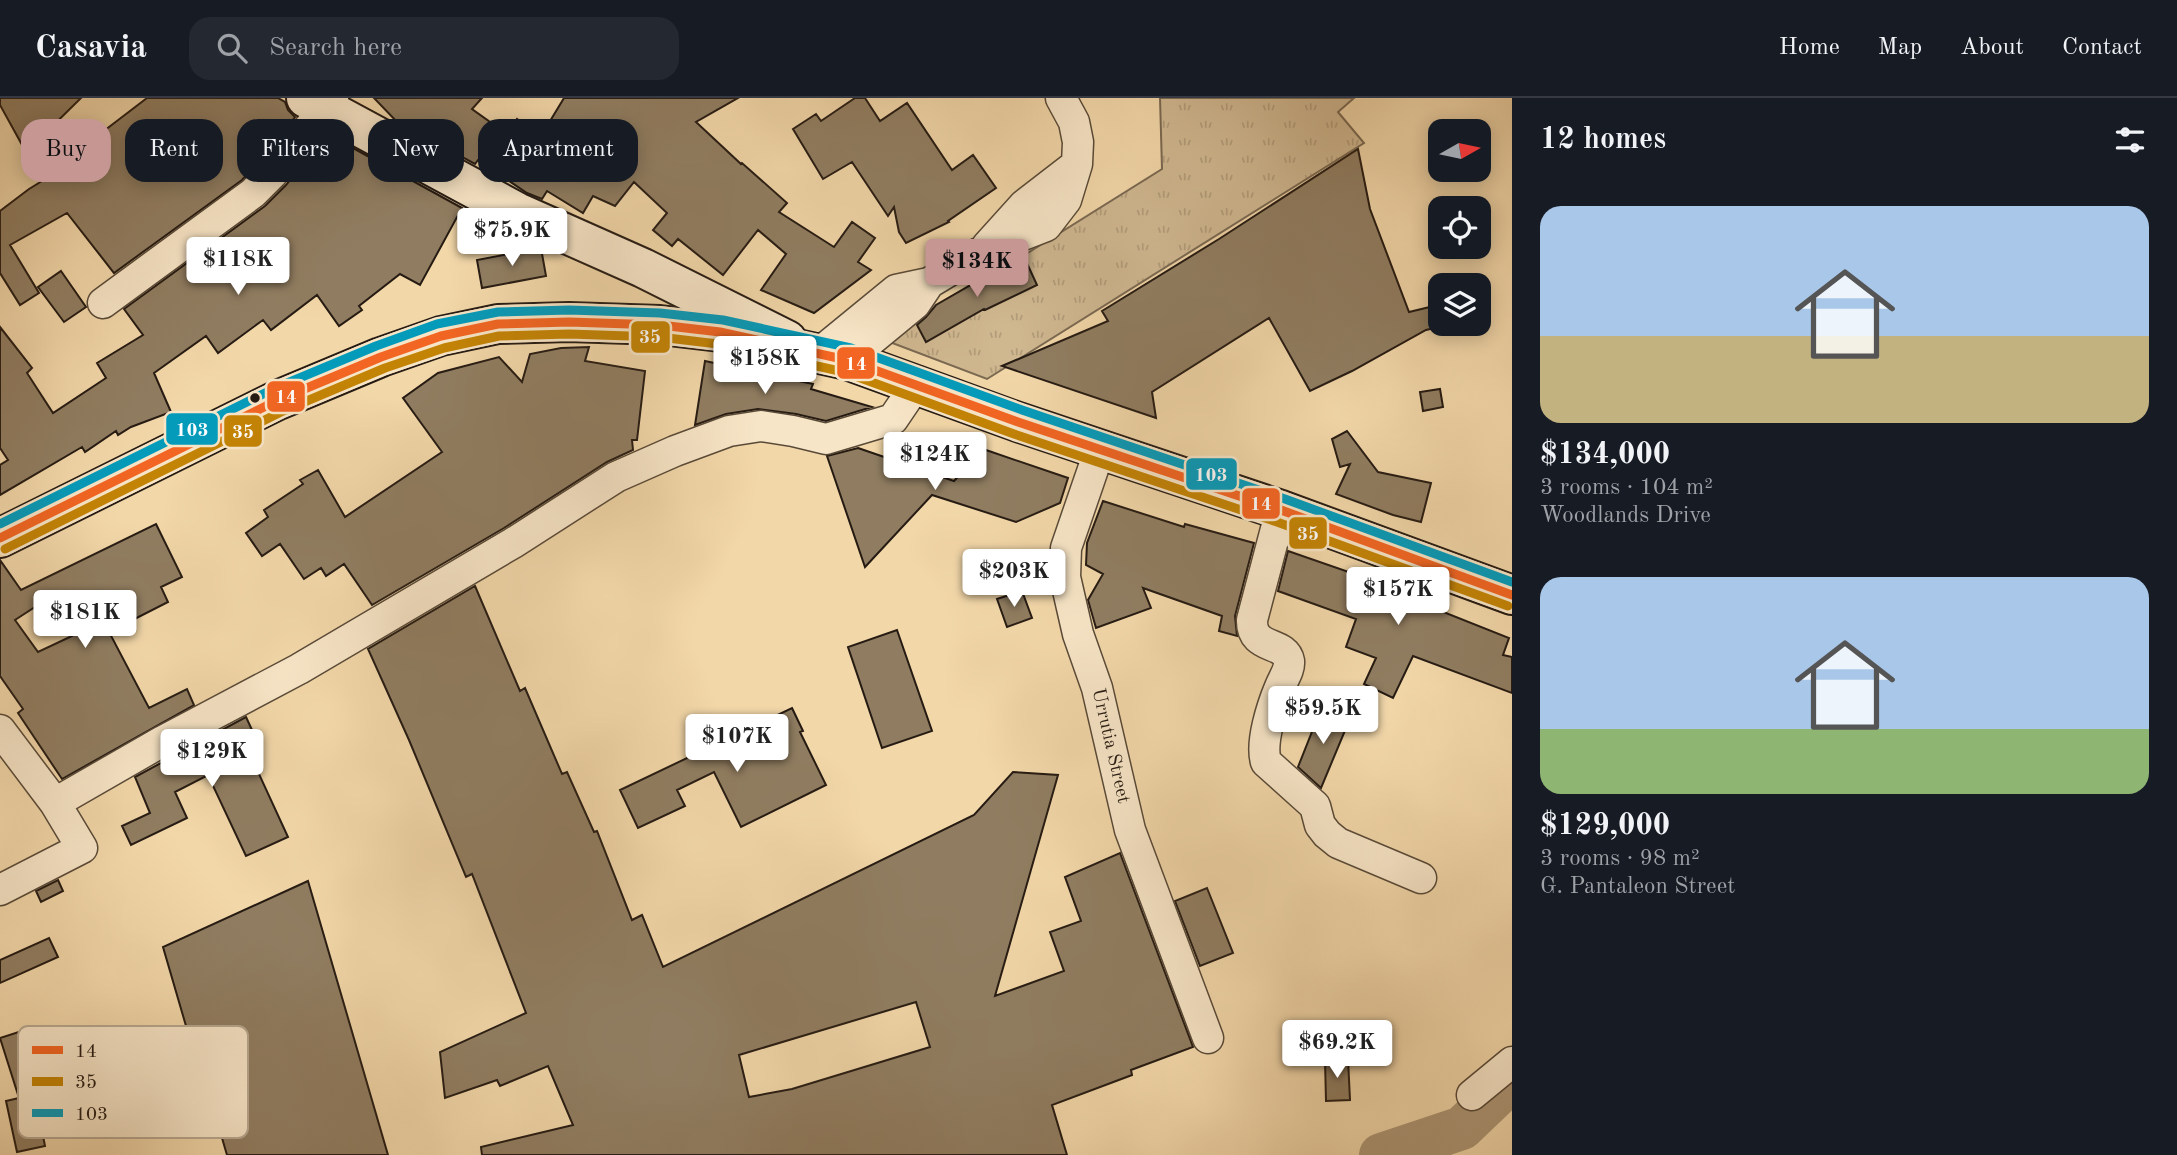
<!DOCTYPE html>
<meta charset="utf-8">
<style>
body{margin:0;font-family:"Old Standard TT",serif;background:#242831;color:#f1f3f6;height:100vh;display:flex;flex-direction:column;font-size:26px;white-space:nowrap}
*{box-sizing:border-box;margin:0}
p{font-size:23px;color:#9ea1a6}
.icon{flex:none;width:38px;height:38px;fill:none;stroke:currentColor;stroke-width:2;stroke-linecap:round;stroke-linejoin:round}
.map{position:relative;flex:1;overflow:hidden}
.sheet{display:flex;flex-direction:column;background:#171b24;width:665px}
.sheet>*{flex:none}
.hud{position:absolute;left:21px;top:21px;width:665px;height:63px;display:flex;gap:14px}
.needle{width:46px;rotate:81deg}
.controls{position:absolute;left:1428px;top:21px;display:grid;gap:14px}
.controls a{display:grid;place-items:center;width:63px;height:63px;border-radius:14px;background:#171b24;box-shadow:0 4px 18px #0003;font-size:35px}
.price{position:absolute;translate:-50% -60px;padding:0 16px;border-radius:7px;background:#fff;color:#222;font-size:23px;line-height:46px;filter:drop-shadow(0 2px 4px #0008)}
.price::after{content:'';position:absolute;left:50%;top:42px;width:21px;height:16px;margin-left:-10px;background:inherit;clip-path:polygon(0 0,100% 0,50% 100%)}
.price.current{background:#c59692;color:#111}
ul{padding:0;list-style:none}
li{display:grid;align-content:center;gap:14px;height:371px;padding:0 28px}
li span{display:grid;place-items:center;height:217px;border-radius:21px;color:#555}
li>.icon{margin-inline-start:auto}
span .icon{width:126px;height:126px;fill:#fffc;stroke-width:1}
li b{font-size:30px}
h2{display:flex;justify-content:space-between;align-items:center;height:84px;padding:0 28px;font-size:30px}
.tag{padding:0 24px;border-radius:21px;background:#171b24;box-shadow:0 4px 18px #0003;font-size:24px;line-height:63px}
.tag.current{background:#c59692;color:#111}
header{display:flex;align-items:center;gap:42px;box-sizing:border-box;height:98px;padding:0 35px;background:#171b24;border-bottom:2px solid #363941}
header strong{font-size:33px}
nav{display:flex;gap:38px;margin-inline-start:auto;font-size:24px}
.search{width:490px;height:63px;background:#242831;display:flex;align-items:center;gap:18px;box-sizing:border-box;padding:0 24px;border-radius:21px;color:#9ea1a6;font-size:26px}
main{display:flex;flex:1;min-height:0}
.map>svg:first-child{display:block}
.grass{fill:url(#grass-tufts);stroke:#7a6952;stroke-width:2}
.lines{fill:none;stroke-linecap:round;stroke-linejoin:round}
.river{stroke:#ad9776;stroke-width:44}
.building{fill:#907d61;stroke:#261b13;stroke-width:2;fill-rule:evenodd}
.minor-casing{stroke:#594a38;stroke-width:33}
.secondary-casing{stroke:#261b13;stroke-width:42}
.trunk-casing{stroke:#261b13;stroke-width:42}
.minor{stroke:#f7e5c7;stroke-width:30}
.secondary{stroke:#f7e5c7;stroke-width:38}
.trunk{stroke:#f2d7a9;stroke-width:38}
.bus-1-casing{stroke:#f7e5c7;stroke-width:14}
.bus-2-casing{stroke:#f7e5c7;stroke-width:14}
.bus-3-casing{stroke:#f7e5c7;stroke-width:14}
.bus-1{stroke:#f26522;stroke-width:9}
.bus-2{stroke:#c38305;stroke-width:9}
.bus-3{stroke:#049bbb;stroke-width:9}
.bus-dot{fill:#261b13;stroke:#f7e5c7;stroke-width:2.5}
.labels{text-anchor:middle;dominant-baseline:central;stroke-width:5;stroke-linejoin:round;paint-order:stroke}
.street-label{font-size:19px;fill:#261b13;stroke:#f7e5c7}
.key{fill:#f7e5c7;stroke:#b8a891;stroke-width:2}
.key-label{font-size:19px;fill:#261b13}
.line-badge{stroke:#f7e5c7;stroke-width:2.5}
.badge-label{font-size:19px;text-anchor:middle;font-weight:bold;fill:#fff}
</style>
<header>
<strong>Casavia</strong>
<div class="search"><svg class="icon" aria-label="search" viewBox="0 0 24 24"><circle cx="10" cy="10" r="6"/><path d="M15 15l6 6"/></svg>Search here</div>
<nav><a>Home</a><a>Map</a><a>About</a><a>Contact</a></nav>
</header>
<main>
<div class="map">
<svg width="1512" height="1057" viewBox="0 0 1512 1057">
<defs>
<pattern id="grass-tufts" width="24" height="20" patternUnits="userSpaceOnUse" patternTransform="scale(1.75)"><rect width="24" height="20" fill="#cfb790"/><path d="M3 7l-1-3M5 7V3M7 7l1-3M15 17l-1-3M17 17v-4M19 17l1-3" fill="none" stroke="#b29d7b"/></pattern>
</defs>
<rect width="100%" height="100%" fill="#f2d7a9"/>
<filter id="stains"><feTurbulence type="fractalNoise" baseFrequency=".00286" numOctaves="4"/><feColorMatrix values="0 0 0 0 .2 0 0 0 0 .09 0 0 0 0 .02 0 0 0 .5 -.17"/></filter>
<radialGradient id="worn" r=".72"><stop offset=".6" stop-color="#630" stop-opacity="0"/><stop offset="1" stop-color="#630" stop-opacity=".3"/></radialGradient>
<path class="grass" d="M 1160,0 L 1354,0 L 1338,14 L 1364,45 L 987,281 L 887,243 L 1162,71 Z"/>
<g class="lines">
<path class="river" d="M 1381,1057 L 1462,1030 L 1512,982"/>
</g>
<path class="building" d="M 0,0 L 81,0 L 26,54 L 0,7 Z
M 147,0 L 278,0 L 285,4 L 288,12 L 295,19 L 259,64 L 242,82 L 114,175 L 67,115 L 10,147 L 39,195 L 20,207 L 0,175 L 0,113 L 29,91 L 42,83 L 41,81 Z
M 374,0 L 482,0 L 472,11 L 507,36 L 517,21 L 541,38 L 564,0 L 738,0 L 696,24 L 741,66 L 742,65 L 787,105 L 779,114 L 834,149 L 852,124 L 875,140 L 858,164 L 871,172 L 814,215 L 761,192 L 786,156 L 758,132 L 723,177 L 678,141 L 672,148 L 653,132 L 667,115 L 634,84 L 615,108 L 593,98 L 583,115 L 547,93 L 542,101 L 527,95 L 478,62 L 475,66 L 425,39 L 414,30 L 412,32 L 398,25 Z
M 855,0 L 865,0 L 880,23 L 907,5 L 952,72 L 973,57 L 996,90 L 948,123 L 949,124 L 906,145 L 899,134 L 894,109 L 888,118 L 852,64 L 823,81 L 793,31 L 816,16 L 821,23 Z
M 325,38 L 350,56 L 353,50 L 462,110 L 420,187 L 400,176 L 359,208 L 362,212 L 339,228 L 317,197 L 271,232 L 263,222 L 218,255 L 206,238 L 154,275 L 171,314 L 131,329 L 118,337 L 116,333 L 85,354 L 82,349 L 0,397 L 0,367 L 8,362 L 0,350 L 0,229 L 32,270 L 27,275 L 53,315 L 106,280 L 97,265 L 143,237 L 124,211 L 265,108 L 286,87 Z
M 1358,51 L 1370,111 L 1409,214 L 1438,207 L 1440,226 L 1443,228 L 1426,232 L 1352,273 L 1310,293 L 1269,220 L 1152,294 L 1156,320 L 1002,268 L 1108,223 L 1102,213 L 1219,141 Z
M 541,150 L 546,178 L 482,190 L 477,162 Z
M 1025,161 L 1037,187 L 985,212 L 984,211 L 926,244 L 917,227 L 926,219 L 936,207 L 969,188 Z
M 61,173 L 86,209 L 64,224 L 38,189 Z
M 589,249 L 585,263 L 645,273 L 637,342 L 632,342 L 633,352 L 607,364 L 504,430 L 372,507 L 344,466 L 326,478 L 321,470 L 304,481 L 280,446 L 262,458 L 246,435 L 268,419 L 264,412 L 303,386 L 300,382 L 318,372 L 345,419 L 442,354 L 403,300 L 438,275 L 499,259 L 522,284 L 530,256 L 561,250 Z
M 705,263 L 813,286 L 811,291 L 872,309 L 826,323 L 796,316 L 758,311 L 726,316 L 695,327 Z
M 1440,291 L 1443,309 L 1423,313 L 1420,294 Z
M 1347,333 L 1378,374 L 1431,385 L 1421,424 L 1393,417 L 1336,396 L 1350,366 L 1340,369 L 1332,341 Z
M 858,350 L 954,383 L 983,351 L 1068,380 L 1060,405 L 1016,424 L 932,397 L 865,469 L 827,358 Z
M 1103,403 L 1184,429 L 1185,426 L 1254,445 L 1235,518 L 1237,538 L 1219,533 L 1222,518 L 1143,490 L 1151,510 L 1096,530 L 1088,502 L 1103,476 L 1086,467 L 1087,445 Z
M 156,426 L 182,479 L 161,489 L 168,504 L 109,534 L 149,610 L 187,591 L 194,607 L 62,681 L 18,615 L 23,611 L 0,578 L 0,462 L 21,492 ZM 52,498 L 72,538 L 38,554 L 15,522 Z
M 1288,453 L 1395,490 L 1393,494 L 1509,540 L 1503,557 L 1512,559 L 1512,595 L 1413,558 L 1393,600 L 1364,586 L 1376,560 L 1346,549 L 1356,521 L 1278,493 Z
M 475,488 L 520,593 L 525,590 L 562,676 L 567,674 L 594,734 L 597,733 L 632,822 L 642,817 L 663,869 L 974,717 L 1013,674 L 1058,677 L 995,898 L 1064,873 L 1050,834 L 1081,823 L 1065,779 L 1120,755 L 1193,949 L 1131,972 L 1132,977 L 1052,1007 L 1067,1057 L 482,1057 L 481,1049 L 573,1027 L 548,968 L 500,988 L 497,982 L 445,1000 L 440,954 L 526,915 L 472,776 L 466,779 L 409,642 L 368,551 ZM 916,904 L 930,949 L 792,991 L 749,999 L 739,957 Z
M 1022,493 L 1032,520 L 1007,529 L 997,501 Z
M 897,532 L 932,633 L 882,650 L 848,549 Z
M 792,610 L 803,633 L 800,634 L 826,687 L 741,729 L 714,674 L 677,692 L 685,708 L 638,730 L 620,692 Z
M 1321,611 L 1349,623 L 1321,690 L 1298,669 Z
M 246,619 L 258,645 L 247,650 L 288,739 L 246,758 L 208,677 L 175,694 L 187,720 L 131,747 L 122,728 L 150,715 L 135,679 Z
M 58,782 L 63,793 L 41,804 L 36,793 Z
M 308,783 L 388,1057 L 227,1057 L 210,999 L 207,1000 L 163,849 Z
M 1207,790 L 1233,855 L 1200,868 L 1175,803 Z
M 49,840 L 58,859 L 0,885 L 0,862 Z
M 28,931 L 39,963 L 29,967 L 45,1048 L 17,1054 L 6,1003 L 19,1000 L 0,940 Z
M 1348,961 L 1350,1002 L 1326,1003 L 1325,962 Z"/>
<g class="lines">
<g class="minor-casing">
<path id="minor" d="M 987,148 L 1024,107 L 1077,66
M 103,205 L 253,95 L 272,76 L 333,0
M 819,255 L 896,192 L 929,185 L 984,152 L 1046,128 L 1066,102 L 1077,66 L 1078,44 L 1074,24 L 1061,0
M 847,262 L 915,206 L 929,185
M 1100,351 L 1066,450 L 1065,479 L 1078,536 L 1097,590 L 1130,732 L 1208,940
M 1281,412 L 1252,522 C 1251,553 1285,542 1289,563 C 1290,572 1283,581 1280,589 C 1272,608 1260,645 1266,664 L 1315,708 L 1320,727 L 1327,736 L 1338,745 L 1421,780
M 0,632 L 55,705 L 82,750 L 0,792
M 55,705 L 161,644 L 299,571 L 513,445 L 616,379 L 675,353 L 729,333 L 761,328 L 793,333 L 826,341 L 893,321 L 916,287
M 1472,997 L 1512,964"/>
</g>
<g class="secondary-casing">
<path id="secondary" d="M 306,0 L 517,114 L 643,170 L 787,242"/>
</g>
<g class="trunk-casing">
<path id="trunk" d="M 0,440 L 278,302 L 381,259 L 441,238 L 498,226 L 569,224 L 660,227 L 720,234 L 847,262 L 1018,324 L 1281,412 L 1512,497"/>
</g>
<use href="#minor" class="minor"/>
<use href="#secondary" class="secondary"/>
<use href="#trunk" class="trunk"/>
<g class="bus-1-casing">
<path id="bus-1" d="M 0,440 L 278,302 L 381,259 L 441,238 L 498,226 L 569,224 L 660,227 L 720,234 L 847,262 L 1018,324 L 1281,412 L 1512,497"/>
</g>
<g class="bus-2-casing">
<path id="bus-2" d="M 5,451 L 283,313 L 385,270 L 444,250 L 499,238 L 569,236 L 659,239 L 718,246 L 844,274 L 1014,336 L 1277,424 L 1508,508"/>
</g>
<g class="bus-3-casing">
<path id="bus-3" d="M 0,426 L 273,291 L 376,248 L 437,226 L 498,214 L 569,212 L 660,215 L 723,222 L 851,250 L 1022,312 L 1285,401 L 1512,484"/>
</g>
<use href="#bus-1" class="bus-1"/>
<use href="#bus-2" class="bus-2"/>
<use href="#bus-3" class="bus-3"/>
</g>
<circle class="bus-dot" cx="255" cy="300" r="6"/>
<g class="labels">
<g class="street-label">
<text transform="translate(1110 648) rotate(77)">Urrutia Street</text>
</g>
</g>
<rect x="18" y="928" width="230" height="112" rx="10" class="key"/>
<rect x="32" y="948" width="31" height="8" fill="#f26522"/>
<rect x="32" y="979" width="31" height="9" fill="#c38305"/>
<rect x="32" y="1011" width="31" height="8" fill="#049bbb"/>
<g class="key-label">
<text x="75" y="959">14</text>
<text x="75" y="990">35</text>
<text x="75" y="1022">103</text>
</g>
<g class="line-badge">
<rect x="630" y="222" width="41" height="34" rx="7" fill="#c38305"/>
<rect x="836" y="248" width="40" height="34" rx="7" fill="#f26522"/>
<rect x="266" y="282" width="40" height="33" rx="7" fill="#f26522"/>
<rect x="165" y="314" width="54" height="34" rx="7" fill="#049bbb"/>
<rect x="223" y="316" width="40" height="34" rx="7" fill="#c38305"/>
<rect x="1185" y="359" width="53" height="34" rx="7" fill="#049bbb"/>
<rect x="1241" y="389" width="40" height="33" rx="7" fill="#f26522"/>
<rect x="1288" y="418" width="40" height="34" rx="7" fill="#c38305"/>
</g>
<g class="badge-label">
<text x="650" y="245">35</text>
<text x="856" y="272">14</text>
<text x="286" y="305">14</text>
<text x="192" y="338">103</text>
<text x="243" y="340">35</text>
<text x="1211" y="383">103</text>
<text x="1261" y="412">14</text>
<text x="1308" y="442">35</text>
</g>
<rect width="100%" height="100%" filter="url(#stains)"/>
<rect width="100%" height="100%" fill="url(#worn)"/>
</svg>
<div class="controls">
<a><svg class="needle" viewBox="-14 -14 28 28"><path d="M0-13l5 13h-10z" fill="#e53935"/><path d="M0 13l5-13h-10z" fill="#9ea1a6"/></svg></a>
<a><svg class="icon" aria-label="locate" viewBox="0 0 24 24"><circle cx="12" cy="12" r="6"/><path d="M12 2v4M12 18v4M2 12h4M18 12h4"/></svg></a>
<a><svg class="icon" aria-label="layers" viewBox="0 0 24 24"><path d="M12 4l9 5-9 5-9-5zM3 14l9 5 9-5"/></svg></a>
</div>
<b class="price" style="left:512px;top:170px">$75.9K</b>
<b class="price" style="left:238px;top:199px">$118K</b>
<b class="price current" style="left:977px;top:201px">$134K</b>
<b class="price" style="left:765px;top:298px">$158K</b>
<b class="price" style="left:935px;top:394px">$124K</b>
<b class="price" style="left:1014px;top:511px">$203K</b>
<b class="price" style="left:1398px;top:529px">$157K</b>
<b class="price" style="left:85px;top:552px">$181K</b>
<b class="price" style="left:1323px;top:648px">$59.5K</b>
<b class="price" style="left:737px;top:676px">$107K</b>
<b class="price" style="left:212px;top:691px">$129K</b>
<b class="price" style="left:1337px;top:982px">$69.2K</b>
<div class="hud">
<a class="tag current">Buy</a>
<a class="tag">Rent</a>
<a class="tag">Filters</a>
<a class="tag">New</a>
<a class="tag">Apartment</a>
</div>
</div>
<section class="sheet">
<h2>12 homes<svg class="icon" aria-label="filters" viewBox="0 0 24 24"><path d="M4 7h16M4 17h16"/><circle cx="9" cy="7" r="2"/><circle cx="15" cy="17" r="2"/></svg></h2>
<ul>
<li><span style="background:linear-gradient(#a9c7e8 60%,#c2b280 0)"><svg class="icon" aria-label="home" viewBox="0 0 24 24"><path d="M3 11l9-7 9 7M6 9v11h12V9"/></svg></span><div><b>$134,000</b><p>3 rooms · 104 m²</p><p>Woodlands Drive</p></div></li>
<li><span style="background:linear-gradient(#a9c7e8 70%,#8fb573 0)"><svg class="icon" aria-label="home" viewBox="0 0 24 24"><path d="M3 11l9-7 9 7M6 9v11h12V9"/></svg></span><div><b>$129,000</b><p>3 rooms · 98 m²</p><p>G. Pantaleon Street</p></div></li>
</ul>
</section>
</main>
